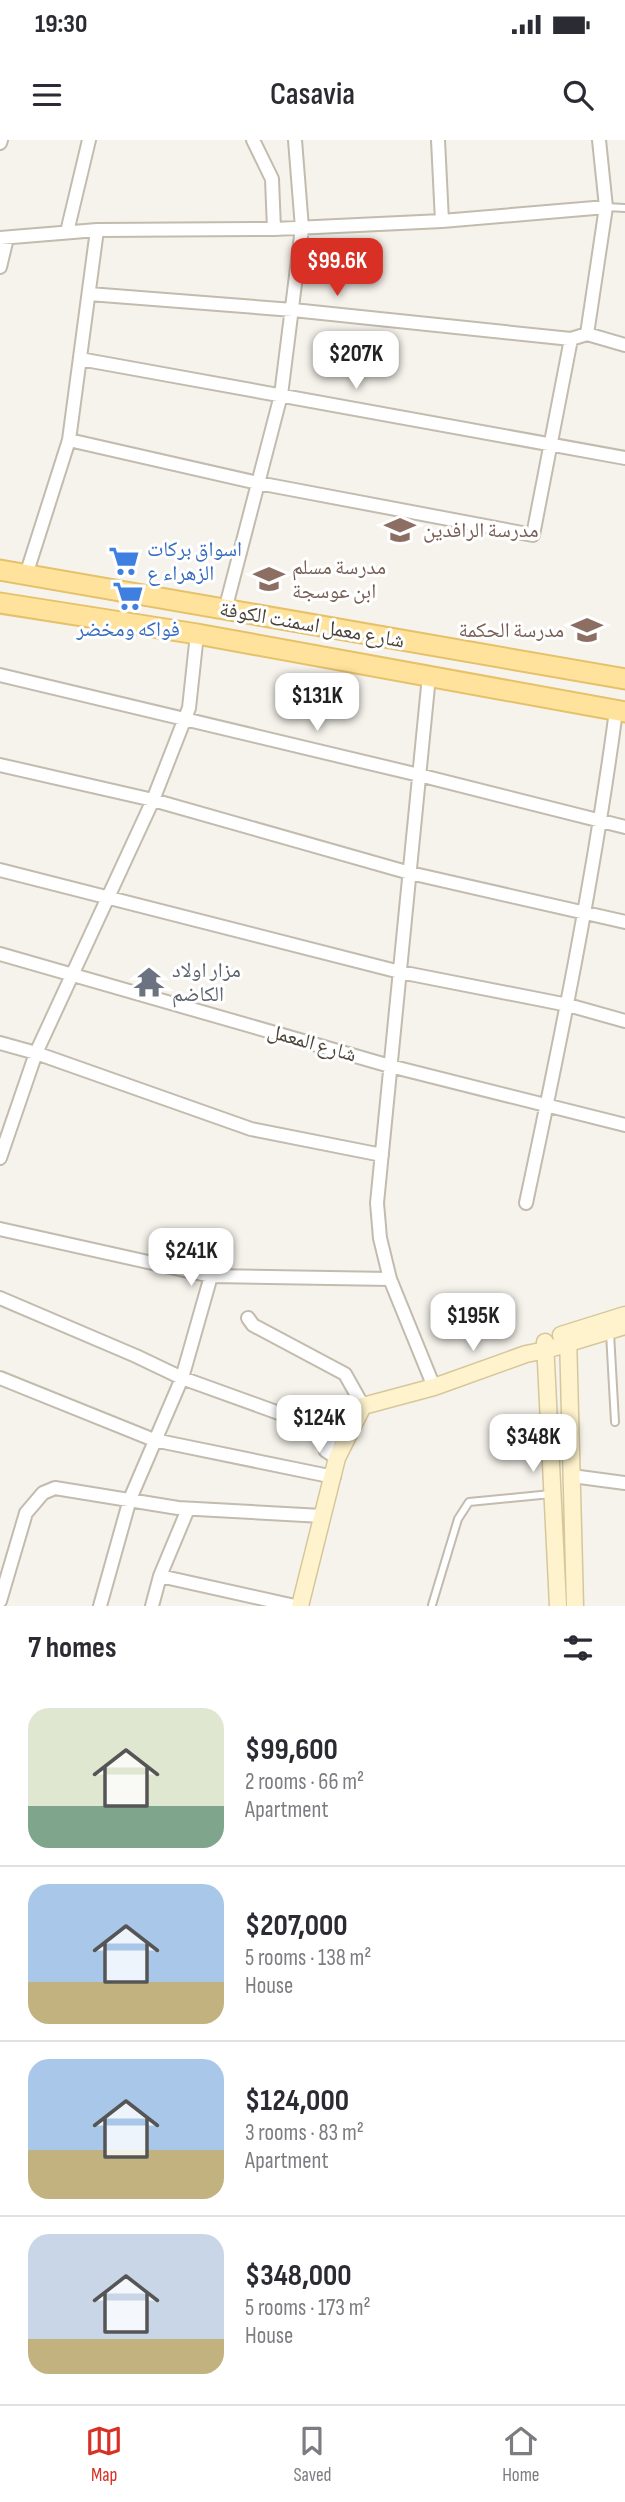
<!DOCTYPE html>
<meta charset="utf-8">
<style>
body{margin:0;font-family:"Sofia Sans Condensed","Noto Naskh Arabic",sans-serif;background:#f7f7f7;color:#2b2b33;height:100vh;display:flex;flex-direction:column;font-size:26px;white-space:nowrap}
*{box-sizing:border-box;margin:0}
p{font-size:23px;color:#7c7c81}
.icon{flex:none;width:38px;height:38px;fill:none;stroke:currentColor;stroke-width:2;stroke-linecap:round;stroke-linejoin:round}
.map{position:relative;height:1466px;overflow:hidden}
.drawer{display:flex;flex-direction:column;background:#fff;flex:1}
.drawer>*{flex:none}
.price{position:absolute;translate:-50% -60px;padding:0 16px;border-radius:14px;background:#fff;color:#222;font-size:23px;line-height:46px;filter:drop-shadow(0 2px 4px #0008)}
.price::after{content:'';position:absolute;left:50%;top:42px;width:21px;height:16px;margin-left:-10px;background:inherit;clip-path:polygon(0 0,100% 0,50% 100%)}
.price.on{background:#d93025;color:#fff}
ul{padding:0;list-style:none}
li{display:flex;align-items:center;gap:21px;height:175px;padding:0 28px}
li+li{border-top:2px solid #e1e1e2}
li span{display:grid;place-items:center;flex:none;width:196px;height:140px;border-radius:21px;color:#555}
li>.icon{margin-inline-start:auto}
span .icon{width:84px;height:84px;fill:#fffc;stroke-width:1}
li b{font-size:30px}
h2{display:flex;justify-content:space-between;align-items:center;height:84px;padding:0 28px;font-size:30px}
.status{display:flex;justify-content:space-between;align-items:center;height:49px;padding:0 35px;background:#fff;direction:ltr}
.status svg{height:19px;fill:currentColor}
header{display:flex;justify-content:space-between;align-items:center;height:91px;padding:0 28px;background:#fff;font-size:32px;font-weight:600}
.menu{display:flex;justify-content:space-around;align-items:center;height:98px;border-top:2px solid #e1e1e2;background:#fff;font-size:19px;color:#7c7c81}
.menu a{display:grid;justify-items:center;gap:4px}
.menu .on{color:#d93025}
.map>svg:first-child{display:block}
.lines{fill:none;stroke-linecap:round;stroke-linejoin:round}
.lane-casing{stroke:#c2bbae;stroke-width:10}
.street-casing{stroke:#c2bbae;stroke-width:16}
.secondary-casing{stroke:#d6c79b;stroke-width:19}
.primary-casing{stroke:#e6c16a;stroke-width:23}
.lane{stroke:#fff;stroke-width:6}
.street{stroke:#fff;stroke-width:12}
.secondary{stroke:#fff3cd;stroke-width:16}
.primary{stroke:#ffe39c;stroke-width:19}
.labels{text-anchor:middle;dominant-baseline:central;stroke-width:6;stroke-linejoin:round;paint-order:stroke}
.education-label{font-size:21px;fill:#785e54;stroke:#fff;text-anchor:start}
.shop-label{font-size:21px;fill:#366cbe;stroke:#fff;text-anchor:start}
.street-label{font-size:21px;fill:#4b4439;stroke:#fff}
.worship-label{font-size:21px;fill:#5b616d;stroke:#fff;text-anchor:start}
</style>
<div class="status"><b>19:30</b><svg viewBox="0 0 49 12"><path d="M0 12V9h3v3zM5 12V6h3v6zM10 12V3h3v9zM15 12V0h3v12zM26 1h20v11H26zM47 4h2v5h-2z"/></svg></div>
<header><svg class="icon" aria-label="menu" viewBox="0 0 24 24"><path d="M4 6h16M4 12h16M4 18h16"/></svg>Casavia<svg class="icon" aria-label="search" viewBox="0 0 24 24"><circle cx="10" cy="10" r="6"/><path d="M15 15l6 6"/></svg></header>
<div class="map">
<svg width="625" height="1466" viewBox="0 0 625 1466">
<rect width="100%" height="100%" fill="#f6f3ec"/>
<g class="lines">
<g class="lane-casing">
<path id="lane" d="M 606,67 L 625,68
M 610,1193 L 615,1282
M 432,1465 L 458,1379 L 469,1362 L 551,1354"/>
</g>
<g class="street-casing">
<path id="street" d="M 253,0 L 272,39 L 274,89
M 438,0 L 442,81
M 0,3 L 1,0
M 67,92 L 89,0
M 0,98 L 97,90 L 274,89 L 442,81 L 606,67
M 0,127 L 7,98
M 89,154 L 293,170 L 571,199 L 587,194
M 587,194 L 606,67 L 599,0
M 587,194 L 625,205
M 80,219 L 625,318
M 69,300 L 258,343 L 533,395 L 571,199
M 26,435 L 69,300 L 97,90
M 225,470 L 281,255 L 302,88 L 295,0
M 0,535 L 419,635 L 625,687
M 429,536 L 377,1063 L 380,1098 L 390,1139 L 434,1247
M 0,625 L 153,660 L 410,733 L 625,782
M 0,730 L 400,832 L 568,865 L 625,881
M 0,814 L 390,926 L 625,985
M 0,903 L 36,913 L 251,989 L 382,1015
M 0,1018 L 36,913 L 153,660 L 189,568 L 197,494
M 526,1063 C 561,899 594,736 616,571
M 0,1089 L 211,1136 L 390,1139
M 0,1158 L 136,1216 L 182,1238 L 326,1290 L 330,1299 L 326,1311 L 337,1318
M 248,1178 L 253,1185 L 345,1234 L 363,1266
M 0,1238 L 154,1300 L 334,1337
M 572,1336 L 625,1343
M 160,1436 L 295,1466
M 0,1461 L 26,1373 L 43,1353 L 55,1348 L 178,1368 L 322,1376
M 100,1466 L 130,1359 L 182,1238 L 211,1136
M 152,1466 L 160,1436 L 188,1369"/>
</g>
<g class="secondary-casing">
<path id="secondary" d="M 561,1195 L 625,1175
M 568,1196 L 575,1466
M 545,1202 L 558,1466
M 300,1466 L 337,1318 L 363,1266 L 434,1247 L 526,1214 L 546,1210 L 625,1186"/>
</g>
<g class="primary-casing">
<path id="primary" d="M 0,430 L 625,539
M 0,463 L 197,494 L 625,572"/>
</g>
<use href="#lane" class="lane"/>
<use href="#street" class="street"/>
<use href="#secondary" class="secondary"/>
<use href="#primary" class="primary"/>
</g>
<defs>
<g id="school-bare" transform="scale(2.415)"><path d="M0-5L7-2L0 1L-7-2ZM-4 1L0 2.5L4 1V4Q0 6-4 4Z" fill="#8d6e63" stroke="#fff" stroke-width="2.5" paint-order="stroke"/></g>
<g id="supermarket-bare" transform="scale(2.415)"><path d="M-6-5.5h2.5l.6 2H6L4.5 2H-2.5L-4.4-4H-6ZM-1.5 3.2a1.3 1.3 0 1 0 .1 0ZM3 3.2a1.3 1.3 0 1 0 .1 0Z" fill="#3f7fe0" stroke="#fff" stroke-width="2.5" paint-order="stroke"/></g>
<g id="temple-bare" transform="scale(2.415)"><path d="M0-6L5-2H3V0L6.5 2.5H4V6H1.5V3h-3V6H-4V2.5H-6.5L-3 0V-2H-5Z" fill="#6b7280" stroke="#fff" stroke-width="2.5" paint-order="stroke"/></g>
</defs>
<g fill-rule="evenodd">
<use href="#school-bare" x="400" y="390"/>
<use href="#supermarket-bare" x="124" y="421"/>
<use href="#school-bare" x="269" y="439"/>
<use href="#supermarket-bare" x="128" y="456"/>
<use href="#school-bare" x="587" y="490"/>
<use href="#temple-bare" x="149" y="842"/>
</g>
<g class="labels">
<g class="education-label">
<text x="423" y="390">مدرسة الرافدين</text>
<text x="292" y="427">مدرسة مسلم<tspan x="292" dy="24">ابن عوسجة</tspan></text>
<text x="564" y="490" text-anchor="end">مدرسة الحكمة</text>
</g>
<g class="shop-label">
<text x="147" y="409">اسواق بركات<tspan x="147" dy="24">الزهراء ع</tspan></text>
<text x="128" y="489" text-anchor="middle">فواكه ومخضر</text>
</g>
<g class="street-label">
<text transform="translate(312 485) rotate(10)">شارع معمل اسمنت الكوفة</text>
<text transform="translate(312 903) rotate(16)">شارع المعمل</text>
</g>
<g class="worship-label">
<text x="172" y="830">مزار اولاد<tspan x="172" dy="24">الكاضم</tspan></text>
</g>
</g>
</svg>
<b class="price on" style="left:337px;top:158px">$99.6K</b>
<b class="price" style="left:356px;top:251px">$207K</b>
<b class="price" style="left:317px;top:593px">$131K</b>
<b class="price" style="left:191px;top:1148px">$241K</b>
<b class="price" style="left:473px;top:1213px">$195K</b>
<b class="price" style="left:319px;top:1315px">$124K</b>
<b class="price" style="left:533px;top:1334px">$348K</b>
</div>
<section class="drawer">
<h2>7 homes<svg class="icon" aria-label="filters" viewBox="0 0 24 24"><path d="M4 7h16M4 17h16"/><circle cx="9" cy="7" r="2"/><circle cx="15" cy="17" r="2"/></svg></h2>
<ul>
<li><span style="background:linear-gradient(#dfe7d0 70%,#7fa58c 0)"><svg class="icon" aria-label="home" viewBox="0 0 24 24"><path d="M3 11l9-7 9 7M6 9v11h12V9"/></svg></span><div><b>$99,600</b><p>2 rooms · 66 m²</p><p>Apartment</p></div></li>
<li><span style="background:linear-gradient(#a9c7e8 70%,#c2b280 0)"><svg class="icon" aria-label="home" viewBox="0 0 24 24"><path d="M3 11l9-7 9 7M6 9v11h12V9"/></svg></span><div><b>$207,000</b><p>5 rooms · 138 m²</p><p>House</p></div></li>
<li><span style="background:linear-gradient(#a9c7e8 65%,#c2b280 0)"><svg class="icon" aria-label="home" viewBox="0 0 24 24"><path d="M3 11l9-7 9 7M6 9v11h12V9"/></svg></span><div><b>$124,000</b><p>3 rooms · 83 m²</p><p>Apartment</p></div></li>
<li><span style="background:linear-gradient(#c9d6e8 75%,#c2b280 0)"><svg class="icon" aria-label="home" viewBox="0 0 24 24"><path d="M3 11l9-7 9 7M6 9v11h12V9"/></svg></span><div><b>$348,000</b><p>5 rooms · 173 m²</p><p>House</p></div></li>
</ul>
</section>
<nav class="menu">
<a class="on"><svg class="icon" aria-label="map" viewBox="0 0 24 24"><path d="M3 6l6-2 6 2 6-2v14l-6 2-6-2-6 2zM9 4v14M15 6v14"/></svg>Map</a>
<a><svg class="icon" aria-label="saved" viewBox="0 0 24 24"><path d="M7 4h10v16l-5-4-5 4z"/></svg>Saved</a>
<a><svg class="icon" aria-label="home" viewBox="0 0 24 24"><path d="M3 11l9-7 9 7M6 9v11h12V9"/></svg>Home</a>
</nav>
